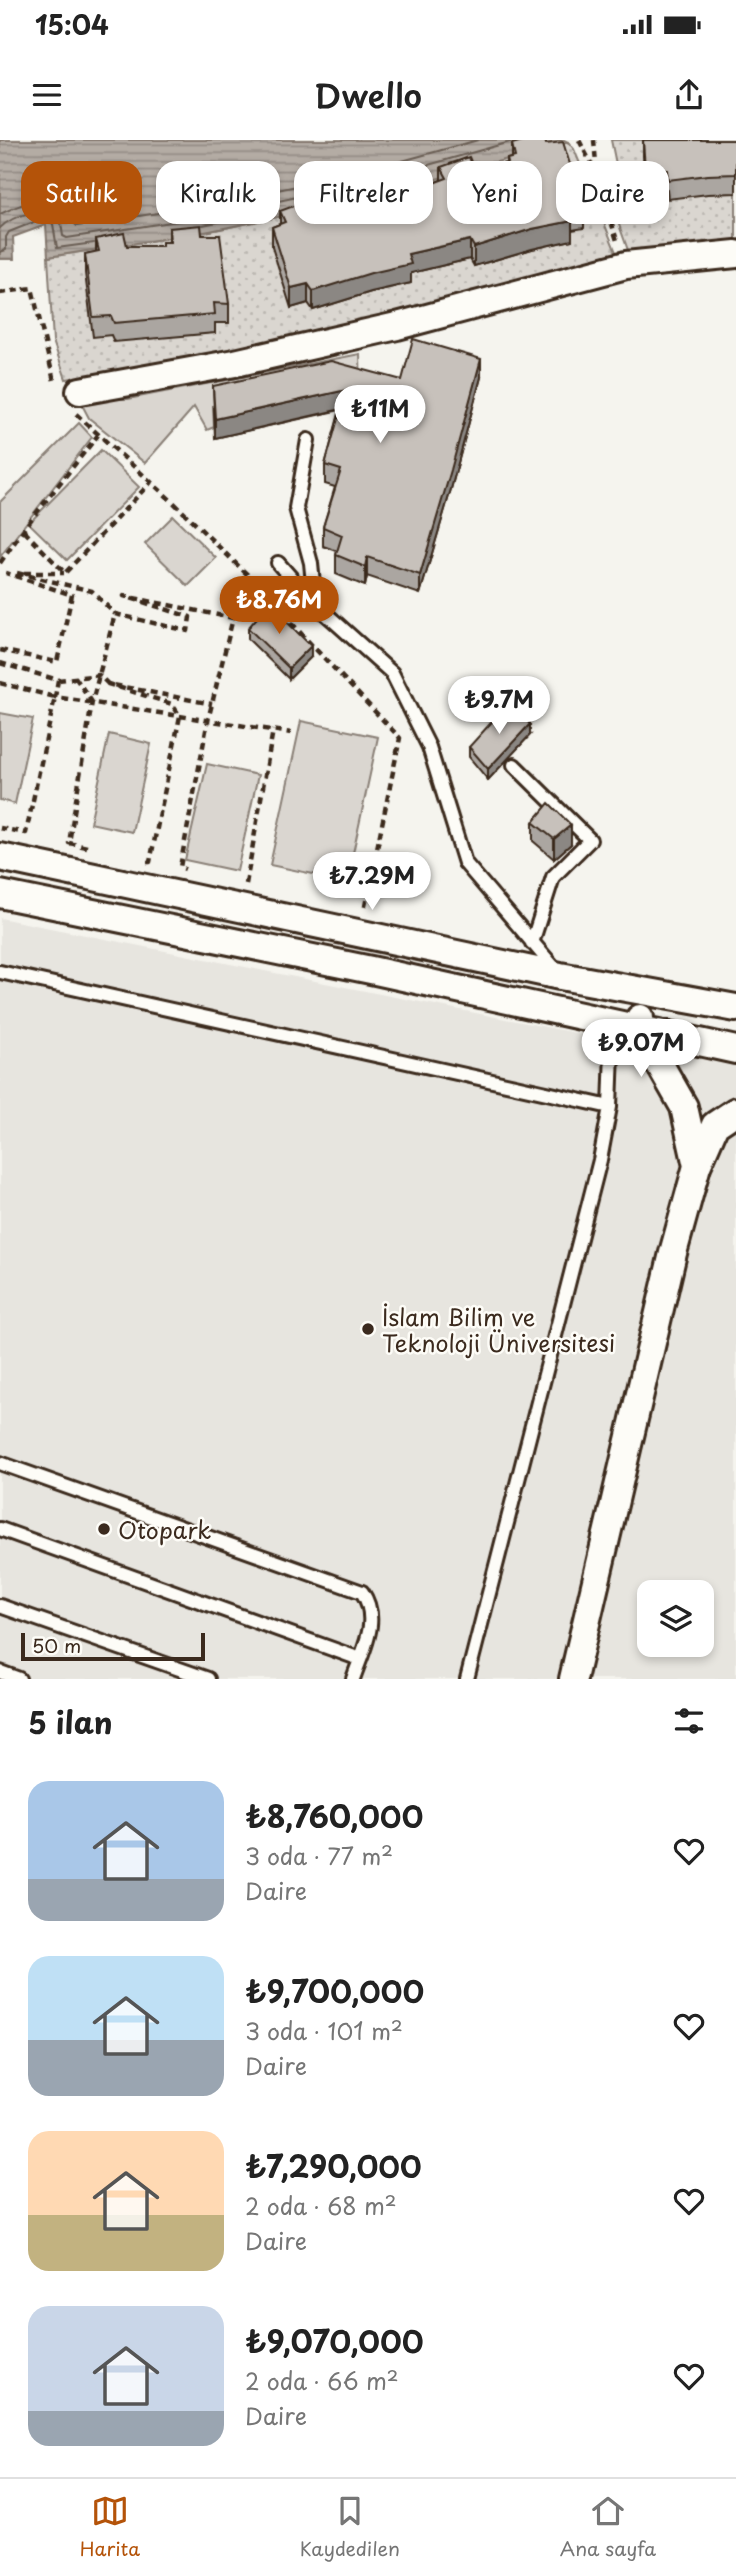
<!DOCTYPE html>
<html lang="tr">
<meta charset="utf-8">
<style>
body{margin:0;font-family:"Playpen Sans",sans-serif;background:#f6f6f6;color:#222;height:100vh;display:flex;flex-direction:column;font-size:26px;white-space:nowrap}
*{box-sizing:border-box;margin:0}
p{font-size:23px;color:#767676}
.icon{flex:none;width:38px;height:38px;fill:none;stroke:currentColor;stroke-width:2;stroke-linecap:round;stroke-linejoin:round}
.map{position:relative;height:1539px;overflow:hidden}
.sheet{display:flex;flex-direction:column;background:#fff;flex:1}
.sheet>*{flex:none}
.hud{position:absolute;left:21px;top:21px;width:695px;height:63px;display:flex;gap:14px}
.fabs{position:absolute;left:637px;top:1440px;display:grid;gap:14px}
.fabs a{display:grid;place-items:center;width:77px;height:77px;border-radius:14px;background:#fff;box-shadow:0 4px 10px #0003;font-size:35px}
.scale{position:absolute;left:21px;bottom:18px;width:184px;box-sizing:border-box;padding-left:7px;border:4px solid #3b2a1e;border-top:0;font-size:19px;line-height:24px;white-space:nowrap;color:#3b2a1e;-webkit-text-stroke:5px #fdfcf7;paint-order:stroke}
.price{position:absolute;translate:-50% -60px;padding:0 16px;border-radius:24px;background:#fff;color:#222;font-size:23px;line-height:46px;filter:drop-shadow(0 2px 4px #0008)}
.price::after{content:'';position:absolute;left:50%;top:42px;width:21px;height:16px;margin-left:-10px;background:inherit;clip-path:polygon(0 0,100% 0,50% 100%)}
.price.selected{background:#b45309;color:#fff}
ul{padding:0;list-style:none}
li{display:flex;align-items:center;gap:21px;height:175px;padding:0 28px}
li span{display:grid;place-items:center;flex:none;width:196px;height:140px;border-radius:21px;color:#555}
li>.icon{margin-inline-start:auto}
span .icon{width:84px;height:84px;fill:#fffc;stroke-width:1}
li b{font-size:30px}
h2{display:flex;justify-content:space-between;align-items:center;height:84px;padding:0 28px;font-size:30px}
.chip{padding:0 24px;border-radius:21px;background:#fff;box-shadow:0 4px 10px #0003;font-size:24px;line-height:63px}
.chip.selected{background:#b45309;color:#fff}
.status{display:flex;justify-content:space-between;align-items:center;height:49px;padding:0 35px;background:#fff;direction:ltr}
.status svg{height:19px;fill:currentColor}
header{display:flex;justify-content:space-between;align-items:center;height:91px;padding:0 28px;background:#fff;font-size:32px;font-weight:600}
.tabs{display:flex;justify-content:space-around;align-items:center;height:98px;border-top:2px solid #e0e0e0;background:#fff;font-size:19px;color:#767676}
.tabs a{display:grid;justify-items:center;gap:4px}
.tabs .selected{color:#b45309}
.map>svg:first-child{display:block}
.built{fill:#e7e5df;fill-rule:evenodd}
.grass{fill:#dad6d0;stroke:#8a8077;stroke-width:2}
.garden{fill:url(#garden-dots);stroke:#8a8077;stroke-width:2}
.water{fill:url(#water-rules);stroke:#84786e;stroke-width:2}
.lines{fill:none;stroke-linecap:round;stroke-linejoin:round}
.shore{stroke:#6b5e54;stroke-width:2}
.lane-casing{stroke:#3b2a1e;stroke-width:18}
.street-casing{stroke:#3b2a1e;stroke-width:32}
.path{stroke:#3b2a1e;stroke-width:4.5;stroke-dasharray:7 5;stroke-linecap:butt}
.lane{stroke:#fdfcf7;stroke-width:12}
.street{stroke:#fdfcf7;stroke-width:26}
.wall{fill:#aba6a1;stroke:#3b2a1e;stroke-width:2}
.shaded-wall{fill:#8b8783;stroke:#3b2a1e;stroke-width:2}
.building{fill:#c7c1bb;stroke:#3b2a1e;stroke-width:2}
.poi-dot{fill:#3b2a1e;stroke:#fdfcf7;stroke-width:2.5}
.labels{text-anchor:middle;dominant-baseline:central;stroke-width:5;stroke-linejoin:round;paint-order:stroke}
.poi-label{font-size:23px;fill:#3b2a1e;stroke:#fdfcf7;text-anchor:start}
</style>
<div class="status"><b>15:04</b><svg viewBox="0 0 49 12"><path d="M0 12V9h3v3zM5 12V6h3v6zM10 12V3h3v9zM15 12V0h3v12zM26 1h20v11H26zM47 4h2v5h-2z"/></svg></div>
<header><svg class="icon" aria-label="menu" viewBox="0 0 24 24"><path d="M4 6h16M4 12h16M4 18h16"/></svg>Dwello<svg class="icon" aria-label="share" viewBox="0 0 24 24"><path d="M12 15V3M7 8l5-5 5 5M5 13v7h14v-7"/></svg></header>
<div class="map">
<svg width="736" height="1539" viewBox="0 0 736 1539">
<defs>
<pattern id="garden-dots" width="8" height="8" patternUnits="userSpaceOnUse" patternTransform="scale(1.75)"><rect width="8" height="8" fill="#dad6d0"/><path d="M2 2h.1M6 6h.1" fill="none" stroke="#bcb8b2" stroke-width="1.8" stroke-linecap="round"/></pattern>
<pattern id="water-rules" width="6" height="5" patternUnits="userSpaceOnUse" patternTransform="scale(1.75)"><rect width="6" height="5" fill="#b4aca4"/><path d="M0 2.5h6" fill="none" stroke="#948c85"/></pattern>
</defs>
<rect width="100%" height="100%" fill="#f5f4ee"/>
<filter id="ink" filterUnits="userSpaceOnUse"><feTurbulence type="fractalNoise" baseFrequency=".0143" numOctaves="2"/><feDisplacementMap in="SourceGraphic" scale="14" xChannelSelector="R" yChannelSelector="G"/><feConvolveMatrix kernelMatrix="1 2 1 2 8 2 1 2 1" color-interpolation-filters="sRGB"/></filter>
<g filter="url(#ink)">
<path class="built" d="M 0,778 L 736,925 L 736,1539 L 0,1539 ZM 649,1452 L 702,1452 L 702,1505 L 649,1505 Z"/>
<path class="grass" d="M 360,214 L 361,248 L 213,266 L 214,287 L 207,290 L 194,267 L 145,323 L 89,278 L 79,259 L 128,259 Z
M 79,283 L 92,297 L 0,417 L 0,362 Z
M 101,310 L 139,347 L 67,420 L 29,383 Z
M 173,376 L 216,418 L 188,446 L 145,404 Z
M 0,573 L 33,579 L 15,664 L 0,660 Z
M 301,581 L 378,597 L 347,741 L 270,725 Z
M 109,594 L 151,604 L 132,692 L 90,683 Z
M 207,624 L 258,635 L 237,731 L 185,720 Z"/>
<path class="garden" d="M 611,0 L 736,0 L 736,102 L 630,116 L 605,45 L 604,25 L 616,24 Z
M 568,2 L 574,9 L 618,117 L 290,201 L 66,239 L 53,201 L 48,117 L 200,93 L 356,61 Z"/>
<path class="water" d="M 0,0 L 564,0 L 568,2 L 361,60 L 200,93 L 48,117 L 46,85 L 13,97 L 14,119 L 0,119 Z"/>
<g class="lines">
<path class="shore" d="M 382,38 L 517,0
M 0,74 C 18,66 48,50 65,68 C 71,73 71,82 77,86 L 195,67 L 355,34 L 478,0
M 203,85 L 278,70
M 0,88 C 12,76 46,64 60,77 L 63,96 L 67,98 L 197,78 L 350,46
M 0,112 L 6,110 L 6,97 L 9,92 L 44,78 L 53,84 L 57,108 L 94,103"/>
<g class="lane-casing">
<path id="lane" d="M 308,300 L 296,368 L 311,423 L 315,464 L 392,533 L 429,607 L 465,723 L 556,830
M 278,423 L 314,464
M 514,625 L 590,700 L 553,737 L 532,803
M 0,832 L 610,967
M 0,1323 L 362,1452 C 381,1480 363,1509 353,1539
M 0,1389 L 360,1519
M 0,1466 L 208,1539
M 0,1532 L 19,1539
M 467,1539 L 600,1020 L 610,967 L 613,883"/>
</g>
<g class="street-casing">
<path id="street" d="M 80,251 L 235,223 L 397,186 L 626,125 L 736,114
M 0,717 L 560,836 L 736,868
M 0,754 L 371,830 L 736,910
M 640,878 L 639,888 L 684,967 L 697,1026
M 573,1539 L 673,1113 L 697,1026 L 715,985 L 736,971"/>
</g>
<path class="path" d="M 579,0 L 595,31
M 594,0 L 597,35 L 618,104
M 0,153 L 32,148 L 54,241 L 57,242
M 76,274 L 173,362 L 256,443 L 307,500 L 400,598 L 364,771
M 24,391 L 65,433 L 151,342
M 0,423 L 26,386 L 98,295
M 17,433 L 92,451 L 115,474
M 24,433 L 64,433
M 0,510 L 57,522 L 72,455 L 6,433
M 0,523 L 58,540 L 55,557 L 291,593
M 75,537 L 92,562
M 58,540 L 99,535 L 108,544
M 0,543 L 55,557 L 26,693 L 0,688
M 87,707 L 69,703 L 92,562 L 115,474 L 188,491 L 190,477 L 124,456 L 233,478 L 208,580 L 180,727 L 185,729
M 147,722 L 150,722 L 180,576 L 172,564 L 108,544 L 212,564
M 246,744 L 273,590"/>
<use href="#lane" class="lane"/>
<use href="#street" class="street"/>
</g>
<path class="wall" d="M 643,0 L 736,0 L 736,53 L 708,54 L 668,59 L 667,50 L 645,48 L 643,16 Z
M 512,4 L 546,4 L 584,69 L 584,88 L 572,90 L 572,100 L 532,109 L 474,126 L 470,119 L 411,133 L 411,143 L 371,152 L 313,170 L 308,163 L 291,168 L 272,107 L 272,87 L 280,84 L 280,71 L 312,73 L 345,67 L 345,63 L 350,62 L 350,47 L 384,48 L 404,54 L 441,40 L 441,27 L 474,29 L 507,23 L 507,19 L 512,18 Z
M 169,88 L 202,95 L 229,164 L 229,183 L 215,183 L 215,193 L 114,202 L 111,195 L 93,197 L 85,133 L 85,114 L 96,112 L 96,99 L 127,106 L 162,106 L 169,102 Z
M 481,237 L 451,349 L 420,454 L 367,436 L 365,446 L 336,434 L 336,415 L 337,411 L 323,406 L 323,387 L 335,347 L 325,344 L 325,325 L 340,270 L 215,298 L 213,246 Z
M 248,488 L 311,517 L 289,539 L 248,499 Z
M 530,595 L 488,640 L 469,617 L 469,607 Z
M 533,682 L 571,704 L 554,719 L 533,701 Z"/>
<path class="shaded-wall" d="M 572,81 L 572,100 L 532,109 L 474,126 L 474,107 L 532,89 Z
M 470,100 L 470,119 L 411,133 L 411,143 L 371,152 L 313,170 L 313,151 L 408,114 Z
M 308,144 L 308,163 L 291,168 L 291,148 Z
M 481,219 L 481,237 L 451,349 L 420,454 L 420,435 Z
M 346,250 L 346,268 L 215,298 L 215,279 Z
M 367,417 L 367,436 L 365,446 L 365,427 Z
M 311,506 L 311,517 L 289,539 L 289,528 Z
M 530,584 L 530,595 L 488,640 L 488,629 Z
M 571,685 L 571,704 L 554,719 L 554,699 Z"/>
<path class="building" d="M 526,0 L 545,0 L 546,4 L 563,2 L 584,69 L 570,71 L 572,81 L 532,89 L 474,107 L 470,100 L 408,114 L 411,124 L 371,133 L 313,151 L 308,144 L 291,148 L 272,87 L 285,82 L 280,71 L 307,61 L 312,73 L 346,67 L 345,63 L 354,61 L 350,47 L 381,39 L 384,48 L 401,45 L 404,54 L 447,38 L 441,27 L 469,17 L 474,29 L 508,23 L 507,19 L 515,17 L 512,4 Z
M 643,0 L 736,0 L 736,34 L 708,35 L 668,40 L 667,30 L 645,29 Z
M 201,85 L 202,95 L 220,95 L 229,164 L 214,163 L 215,174 L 114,183 L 111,176 L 93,177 L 85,114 L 99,111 L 96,99 L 124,93 L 127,106 L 162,106 L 162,102 L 170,102 L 169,88 Z
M 413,199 L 481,219 L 451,330 L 420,435 L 367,417 L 365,427 L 336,415 L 342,395 L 323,387 L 341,330 L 325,325 L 346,250 L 215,279 L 213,246 L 331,221 L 402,240 Z
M 269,464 L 311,506 L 289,528 L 248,488 Z
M 509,563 L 530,584 L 488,629 L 469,607 Z
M 549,663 L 571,685 L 554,699 L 533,682 Z"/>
</g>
<g class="poi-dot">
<circle cx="368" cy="1189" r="7"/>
<circle cx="104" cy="1389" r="7"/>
</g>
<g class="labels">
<g class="poi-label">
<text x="382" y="1176">İslam Bilim ve<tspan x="382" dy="26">Teknoloji Üniversitesi</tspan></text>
<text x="118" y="1389">Otopark</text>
</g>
</g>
</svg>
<div class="fabs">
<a><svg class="icon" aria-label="layers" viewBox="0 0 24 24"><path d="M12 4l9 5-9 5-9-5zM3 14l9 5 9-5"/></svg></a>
</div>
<div class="scale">50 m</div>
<b class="price" style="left:380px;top:305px">₺11M</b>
<b class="price selected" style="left:279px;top:496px">₺8.76M</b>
<b class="price" style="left:499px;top:596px">₺9.7M</b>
<b class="price" style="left:372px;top:772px">₺7.29M</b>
<b class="price" style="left:641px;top:939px">₺9.07M</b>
<div class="hud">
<a class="chip selected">Satılık</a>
<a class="chip">Kiralık</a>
<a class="chip">Filtreler</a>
<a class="chip">Yeni</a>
<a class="chip">Daire</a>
</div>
</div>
<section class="sheet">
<h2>5 ilan<svg class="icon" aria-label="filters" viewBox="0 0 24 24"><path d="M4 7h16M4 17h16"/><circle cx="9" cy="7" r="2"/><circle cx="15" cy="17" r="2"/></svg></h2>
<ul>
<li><span style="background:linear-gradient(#a9c7e8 70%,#9aa5b1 0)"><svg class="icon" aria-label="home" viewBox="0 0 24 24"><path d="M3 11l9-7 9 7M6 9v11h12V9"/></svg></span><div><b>₺8,760,000</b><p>3 oda · 77 m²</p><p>Daire</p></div><svg class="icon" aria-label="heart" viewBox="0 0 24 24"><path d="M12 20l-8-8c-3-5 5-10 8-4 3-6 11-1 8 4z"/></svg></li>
<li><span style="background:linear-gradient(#bfe0f5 60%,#9aa5b1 0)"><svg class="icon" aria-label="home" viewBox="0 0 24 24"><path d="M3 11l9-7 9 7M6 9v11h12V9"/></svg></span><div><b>₺9,700,000</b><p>3 oda · 101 m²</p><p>Daire</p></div><svg class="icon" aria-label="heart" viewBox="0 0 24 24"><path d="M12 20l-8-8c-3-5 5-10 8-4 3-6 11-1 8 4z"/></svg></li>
<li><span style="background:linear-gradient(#ffd9b3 60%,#c2b280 0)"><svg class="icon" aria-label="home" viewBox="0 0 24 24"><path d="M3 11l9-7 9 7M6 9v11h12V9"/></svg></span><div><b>₺7,290,000</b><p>2 oda · 68 m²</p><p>Daire</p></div><svg class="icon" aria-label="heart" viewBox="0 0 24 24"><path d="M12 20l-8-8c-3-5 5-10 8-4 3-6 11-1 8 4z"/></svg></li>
<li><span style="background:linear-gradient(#c9d6e8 75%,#9aa5b1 0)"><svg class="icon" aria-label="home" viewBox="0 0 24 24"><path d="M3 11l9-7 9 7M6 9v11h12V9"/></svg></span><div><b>₺9,070,000</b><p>2 oda · 66 m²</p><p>Daire</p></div><svg class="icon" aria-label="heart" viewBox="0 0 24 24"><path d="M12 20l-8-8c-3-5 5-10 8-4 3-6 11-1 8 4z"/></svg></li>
</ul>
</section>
<nav class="tabs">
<a class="selected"><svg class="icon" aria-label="map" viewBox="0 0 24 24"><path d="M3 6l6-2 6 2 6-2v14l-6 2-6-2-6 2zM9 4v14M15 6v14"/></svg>Harita</a>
<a><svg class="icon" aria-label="saved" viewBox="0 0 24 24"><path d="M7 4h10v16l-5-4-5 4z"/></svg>Kaydedilen</a>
<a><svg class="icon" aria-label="home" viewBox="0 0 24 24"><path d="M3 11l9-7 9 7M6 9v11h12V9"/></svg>Ana sayfa</a>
</nav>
